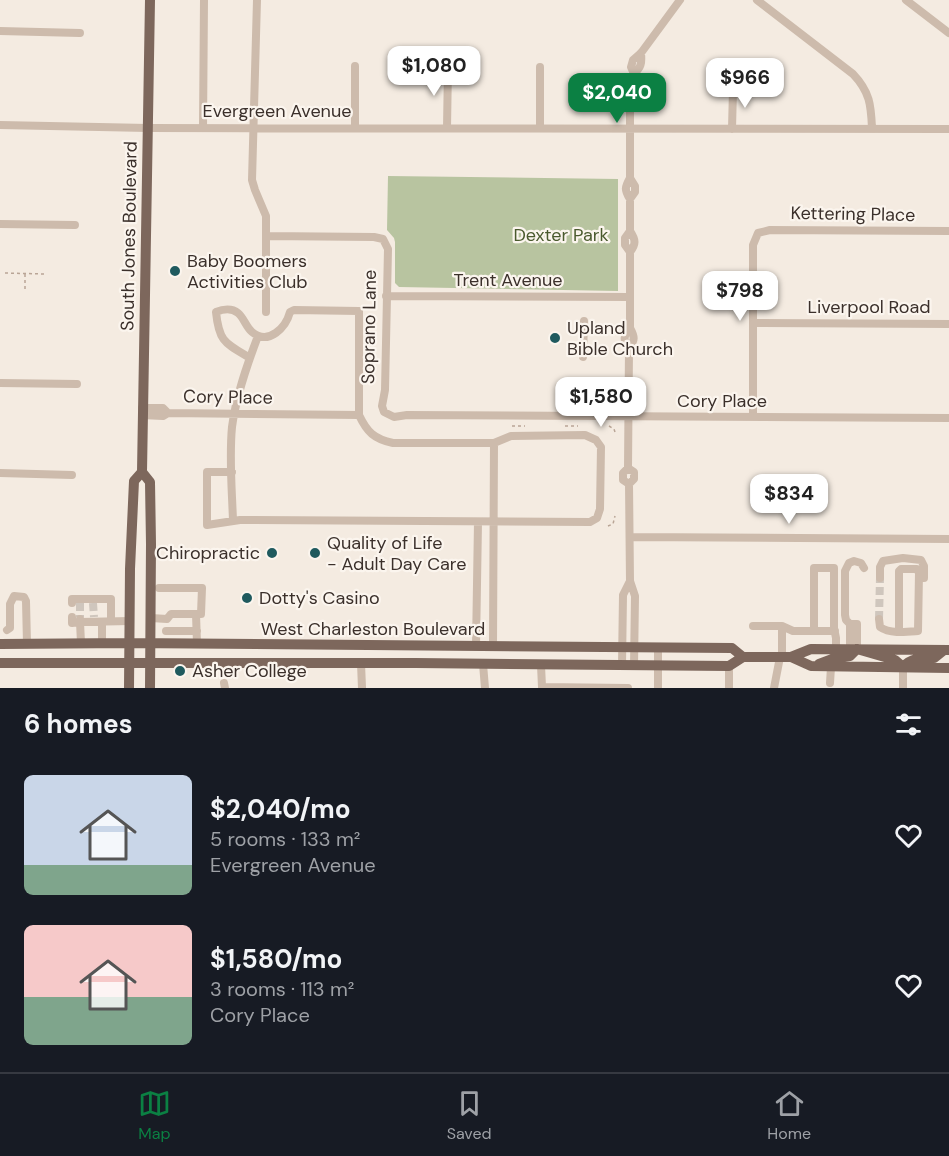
<!DOCTYPE html>
<meta charset="utf-8">
<style>
body{margin:0;font-family:"DM Sans",sans-serif;background:#242831;color:#f1f3f6;height:100vh;display:flex;flex-direction:column;font-size:22px;white-space:nowrap}
*{box-sizing:border-box;margin:0}
p{font-size:20px;color:#9ea1a6}
.icon{flex:none;width:33px;height:33px;fill:none;stroke:currentColor;stroke-width:2;stroke-linecap:round;stroke-linejoin:round}
.map{position:relative;height:688px;overflow:hidden}
.sheet{display:flex;flex-direction:column;background:#171b24;flex:1}
.sheet>*{flex:none}
.price{position:absolute;translate:-50% -51px;padding:0 14px;border-radius:12px;background:#fff;color:#222;font-size:20px;line-height:39px;filter:drop-shadow(0 2px 3px #0008)}
.price::after{content:'';position:absolute;left:50%;top:36px;width:18px;height:14px;margin-left:-9px;background:inherit;clip-path:polygon(0 0,100% 0,50% 100%)}
.price.active{background:#0b8043;color:#fff}
ul{padding:0;list-style:none}
li{display:flex;align-items:center;gap:18px;height:150px;padding:0 24px}
li span{display:grid;place-items:center;flex:none;width:168px;height:120px;border-radius:9px;color:#555}
li>.icon{margin-inline-start:auto}
span .icon{width:72px;height:72px;fill:#fffc;stroke-width:1}
li b{font-size:26px}
h2{display:flex;justify-content:space-between;align-items:center;height:72px;padding:0 24px;font-size:26px}
.tabs{display:flex;justify-content:space-around;align-items:center;height:84px;border-top:2px solid #363941;background:#171b24;font-size:16px;color:#9ea1a6}
.tabs a{display:grid;justify-items:center;gap:3px}
.tabs .active{color:#0b8043}
.map>svg:first-child{display:block}
.green{fill:#b8c4a0}
.lines{fill:none;stroke-linecap:round;stroke-linejoin:round}
.minor-tunnel{stroke:#cfc6bd;stroke-width:8;stroke-dasharray:8 4;stroke-linecap:butt}
.path{stroke:#b9a596;stroke-width:1.5;stroke-dasharray:3 3;stroke-linecap:butt}
.minor{stroke:#cdbbac;stroke-width:8}
.major{stroke:#7d675c;stroke-width:10}
.poi-dot{fill:#1f5a5e;stroke:#fbf5ee;stroke-width:2}
.labels{text-anchor:middle;dominant-baseline:central;stroke-width:4.5;stroke-linejoin:round;paint-order:stroke}
.street-label{font-size:18px;fill:#3b302b;stroke:#fbf5ee}
.park-label{font-size:18px;fill:#4a5a2e;stroke:#fbf5ee}
.poi-label{font-size:18px;fill:#3b302b;stroke:#fbf5ee;text-anchor:start}
</style>
<div class="map">
<svg width="949" height="688" viewBox="0 0 949 688">
<rect width="100%" height="100%" fill="#f4ebe1"/>
<path class="green" d="M 388,176 L 618,179 L 618,291 L 399,287 L 395,283 L 395,242 L 394,238 L 387,230 Z"/>
<g class="lines">
<path class="minor-tunnel" d="M 80,603 L 80,617
M 93,603 L 94,617
M 879,619 L 880,578"/>
<path class="path" d="M 5,273 L 44,274
M 25,289 L 25,274
M 512,426 L 525,426
M 565,426 L 578,426
M 609,426 L 614,429 L 615,432
M 608,526 L 613,524 L 615,516"/>
<path class="minor" d="M 257,0 L 252,180 L 255,190 L 266,216 L 266,312
M 757,0 L 853,74 C 870,92 871,105 872,128
M 906,0 L 949,33
M 0,31 L 80,33
M 634,74 C 641,67 642,64 641,53
M 0,125 L 148,128 L 949,129
M 203,128 L 204,0
M 355,128 L 355,66
M 447,128 L 448,67
M 540,128 L 540,67
M 732,129 L 733,89
M 630,199 C 624,190 625,187 630,178
M 0,224 L 75,225
M 266,236 L 374,237 L 383,239 L 388,249 L 385,390 L 382,406 L 384,412 L 394,417 L 407,415 L 949,418
M 630,252 L 625,245 L 625,238 L 630,231 L 630,199 L 635,192 L 635,186 L 630,178 L 630,102 L 634,74 L 631,67 L 633,60 L 641,53 L 680,0
M 386,296 L 630,297
M 753,323 L 949,324
M 629,349 C 623,340 623,336 630,328
M 583,357 L 584,321
M 0,383 L 77,384
M 142,408 L 163,408 L 168,413
M 142,415 L 163,416 L 168,413 L 359,415
M 753,417 L 753,245 L 758,233 L 770,230 L 949,231
M 628,468 L 634,472 L 634,479 L 629,484 L 630,581 L 635,596 L 634,666
M 232,472 L 207,472 L 207,525 L 240,520 L 590,522 L 597,518 L 600,509 L 601,447 L 596,440 L 585,435 L 511,436 L 494,443 L 393,443 C 374,439 367,432 359,415 L 359,311 L 294,310 L 290,312 C 286,327 269,346 252,332 C 246,327 244,318 238,313 C 232,308 223,309 216,312 C 219,342 225,343 250,358
M 0,473 L 72,475
M 629,484 L 623,480 L 623,473 L 628,468 L 629,349 C 635,340 635,337 630,328 L 630,252 C 636,244 636,240 630,231
M 233,521 C 232,490 229,458 232,427 C 236,396 247,365 258,336
M 630,537 L 949,539
M 880,578 L 880,567 L 883,561 L 903,558 L 921,560 L 924,566 L 924,578
M 72,603 L 72,599 L 111,599 L 111,621
M 196,614 L 197,644
M 72,617 L 72,623 L 80,622 L 80,619
M 151,618 L 167,619 L 171,614 L 201,614 L 202,588 L 159,588
M 879,619 L 880,627 C 890,634 906,632 918,631 L 919,573 L 917,569 L 901,569 L 899,571 L 899,632
M 102,622 L 102,643
M 850,624 L 857,624 L 857,649
M 753,626 L 782,626 L 793,631 L 835,631
M 7,630 L 10,628 L 10,604 L 14,596 L 24,597 L 26,601 L 27,644
M 166,631 L 197,631
M 814,631 L 814,568 L 834,568 L 834,628 L 836,638 L 836,649
M 81,643 L 80,622 L 130,621
M 476,646 L 478,522
M 493,646 L 494,443
M 658,648 L 658,688
M 850,649 L 850,624 L 846,620 L 845,615 L 845,571 L 849,563 L 854,561 L 861,563 L 864,568
M 782,657 L 782,626
M 361,663 L 362,688
M 483,664 L 485,688
M 541,665 L 542,687 L 628,688
M 622,665 L 623,595 L 630,581
M 729,666 L 729,688
M 903,667 L 903,688
M 224,683 L 225,688
M 830,683 L 831,667
M 774,688 L 780,657"/>
<path class="major" d="M 0,644 L 129,643 L 732,648 L 743,657
M 791,657 L 811,649 L 949,650
M 0,663 L 416,663 L 729,666 L 743,657 L 791,657 L 811,666 L 949,668
M 819,664 L 835,658 L 850,656 L 857,649 L 895,660 L 903,667
M 903,667 C 912,657 922,658 934,658 L 944,650
M 129,688 L 130,569 L 134,481 L 142,472
M 150,688 L 151,544 L 150,482 L 142,472 L 150,0"/>
</g>
<g class="poi-dot">
<circle cx="175" cy="271" r="6"/>
<circle cx="555" cy="338" r="6"/>
<circle cx="272" cy="553" r="6"/>
<circle cx="315" cy="553" r="6"/>
<circle cx="247" cy="598" r="6"/>
<circle cx="180" cy="671" r="6"/>
</g>
<g class="labels">
<g class="street-label">
<text x="277" y="111">Evergreen Avenue</text>
<text transform="translate(853 214) rotate(1)">Kettering Place</text>
<text transform="translate(129 236) rotate(-89)">South Jones Boulevard</text>
<text x="508" y="280">Trent Avenue</text>
<text x="869" y="307">Liverpool Road</text>
<text transform="translate(369 327) rotate(-89)">Soprano Lane</text>
<text transform="translate(228 397) rotate(1)">Cory Place</text>
<text x="722" y="401">Cory Place</text>
<text x="373" y="629">West Charleston Boulevard</text>
</g>
<g class="park-label">
<text x="561" y="235">Dexter Park</text>
</g>
<g class="poi-label">
<text x="187" y="261">Baby Boomers<tspan x="187" dy="21">Activities Club</tspan></text>
<text x="567" y="328">Upland<tspan x="567" dy="21">Bible Church</tspan></text>
<text x="327" y="543">Quality of Life<tspan x="327" dy="21">- Adult Day Care</tspan></text>
<text x="260" y="553" text-anchor="end">Chiropractic</text>
<text x="259" y="598">Dotty's Casino</text>
<text x="192" y="671">Asher College</text>
</g>
</g>
</svg>
<b class="price" style="left:434px;top:97px">$1,080</b>
<b class="price" style="left:745px;top:109px">$966</b>
<b class="price active" style="left:617px;top:124px">$2,040</b>
<b class="price" style="left:740px;top:322px">$798</b>
<b class="price" style="left:601px;top:428px">$1,580</b>
<b class="price" style="left:789px;top:525px">$834</b>
</div>
<section class="sheet">
<h2>6 homes<svg class="icon" aria-label="filters" viewBox="0 0 24 24"><path d="M4 7h16M4 17h16"/><circle cx="9" cy="7" r="2"/><circle cx="15" cy="17" r="2"/></svg></h2>
<ul>
<li><span style="background:linear-gradient(#c9d6e8 75%,#7fa58c 0)"><svg class="icon" aria-label="home" viewBox="0 0 24 24"><path d="M3 11l9-7 9 7M6 9v11h12V9"/></svg></span><div><b>$2,040/mo</b><p>5 rooms · 133 m²</p><p>Evergreen Avenue</p></div><svg class="icon" aria-label="heart" viewBox="0 0 24 24"><path d="M12 20l-8-8c-3-5 5-10 8-4 3-6 11-1 8 4z"/></svg></li>
<li><span style="background:linear-gradient(#f6c9c9 60%,#7fa58c 0)"><svg class="icon" aria-label="home" viewBox="0 0 24 24"><path d="M3 11l9-7 9 7M6 9v11h12V9"/></svg></span><div><b>$1,580/mo</b><p>3 rooms · 113 m²</p><p>Cory Place</p></div><svg class="icon" aria-label="heart" viewBox="0 0 24 24"><path d="M12 20l-8-8c-3-5 5-10 8-4 3-6 11-1 8 4z"/></svg></li>
</ul>
</section>
<nav class="tabs">
<a class="active"><svg class="icon" aria-label="map" viewBox="0 0 24 24"><path d="M3 6l6-2 6 2 6-2v14l-6 2-6-2-6 2zM9 4v14M15 6v14"/></svg>Map</a>
<a><svg class="icon" aria-label="saved" viewBox="0 0 24 24"><path d="M7 4h10v16l-5-4-5 4z"/></svg>Saved</a>
<a><svg class="icon" aria-label="home" viewBox="0 0 24 24"><path d="M3 11l9-7 9 7M6 9v11h12V9"/></svg>Home</a>
</nav>
